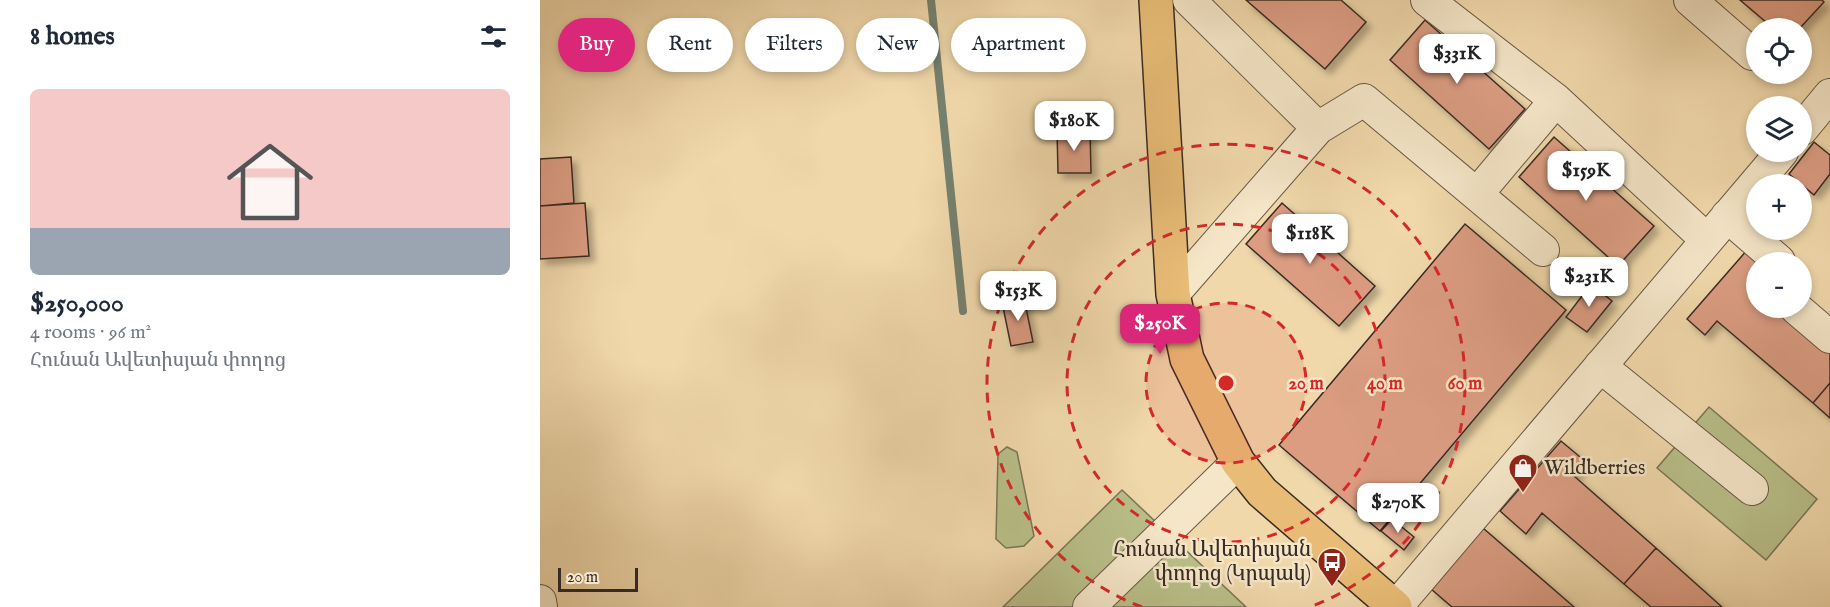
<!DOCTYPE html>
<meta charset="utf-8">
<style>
body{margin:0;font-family:"IM FELL English","Noto Serif Armenian",serif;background:#f2f2f3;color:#1f2937;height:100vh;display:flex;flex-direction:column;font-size:22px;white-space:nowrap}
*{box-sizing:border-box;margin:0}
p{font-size:20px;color:#747a83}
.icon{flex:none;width:33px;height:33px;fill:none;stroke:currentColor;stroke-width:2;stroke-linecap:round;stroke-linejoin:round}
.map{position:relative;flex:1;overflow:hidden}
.details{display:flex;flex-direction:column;background:#fff;width:540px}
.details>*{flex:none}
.guide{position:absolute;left:18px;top:18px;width:570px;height:54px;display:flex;gap:12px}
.buttons{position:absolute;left:1206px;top:18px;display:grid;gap:12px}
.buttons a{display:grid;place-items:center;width:66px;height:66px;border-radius:50%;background:#fff;box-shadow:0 3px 9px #0003;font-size:30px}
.scale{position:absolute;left:18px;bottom:15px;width:80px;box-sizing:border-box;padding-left:6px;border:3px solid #392b24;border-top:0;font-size:16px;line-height:21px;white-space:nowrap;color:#392b24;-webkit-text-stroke:4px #f5e6c8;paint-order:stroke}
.price{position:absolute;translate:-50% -51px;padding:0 14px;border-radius:12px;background:#fff;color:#222;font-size:20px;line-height:39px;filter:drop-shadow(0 2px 3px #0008)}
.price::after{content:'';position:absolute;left:50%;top:36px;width:18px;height:14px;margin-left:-9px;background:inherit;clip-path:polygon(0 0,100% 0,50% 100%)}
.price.current{background:#db2777;color:#fff}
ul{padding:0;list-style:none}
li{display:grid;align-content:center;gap:12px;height:318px;padding:0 30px}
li+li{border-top:2px solid #e0e1e3}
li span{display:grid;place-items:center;height:186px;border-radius:9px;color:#555}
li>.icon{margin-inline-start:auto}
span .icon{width:108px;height:108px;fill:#fffc;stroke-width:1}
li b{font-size:26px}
h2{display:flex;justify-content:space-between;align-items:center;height:72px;padding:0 30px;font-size:26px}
.chip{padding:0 21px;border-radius:27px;background:#fff;box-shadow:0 3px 9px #0003;font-size:21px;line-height:54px}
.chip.current{background:#db2777;color:#fff}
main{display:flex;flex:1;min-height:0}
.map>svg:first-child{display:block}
.green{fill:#b9bf89;stroke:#797556;stroke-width:1.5}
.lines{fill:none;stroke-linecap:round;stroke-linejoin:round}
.stream{stroke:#748170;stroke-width:8}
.building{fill:#db9c82;stroke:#392b24;stroke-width:1.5;filter:url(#shadow)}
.minor-casing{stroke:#675646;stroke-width:34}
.major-casing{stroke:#392b24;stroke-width:36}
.minor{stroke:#f5e6c8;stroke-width:32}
.major{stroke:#e8bc76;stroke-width:33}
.ring{fill:none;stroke:#d62828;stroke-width:3;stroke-dasharray:10 8}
.labels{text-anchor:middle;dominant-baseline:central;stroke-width:5;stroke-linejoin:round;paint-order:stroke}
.poi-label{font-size:21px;fill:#392b24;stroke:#f5e6c8;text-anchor:start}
.centre{fill:#d62828;stroke:#f5e6c8;stroke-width:3}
.ring-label{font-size:18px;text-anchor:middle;font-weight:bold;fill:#d62828;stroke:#f5e6c8;stroke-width:5;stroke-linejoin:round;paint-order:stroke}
</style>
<main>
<section class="details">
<h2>8 homes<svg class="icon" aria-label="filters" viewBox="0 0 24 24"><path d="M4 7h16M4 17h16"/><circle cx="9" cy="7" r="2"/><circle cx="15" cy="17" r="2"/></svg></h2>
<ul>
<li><span style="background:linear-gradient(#f6c9c9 75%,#9aa5b1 0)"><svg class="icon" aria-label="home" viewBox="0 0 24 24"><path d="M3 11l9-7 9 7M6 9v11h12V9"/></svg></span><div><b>$250,000</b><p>4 rooms · 96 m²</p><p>Հունան Ավետիսյան փողոց</p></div></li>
</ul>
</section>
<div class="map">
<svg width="1290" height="607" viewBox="0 0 1290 607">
<defs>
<filter id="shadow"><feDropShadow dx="5.5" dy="5.5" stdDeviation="3" flood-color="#0004"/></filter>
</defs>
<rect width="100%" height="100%" fill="#f0d8ab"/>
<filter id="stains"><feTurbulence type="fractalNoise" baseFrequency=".00333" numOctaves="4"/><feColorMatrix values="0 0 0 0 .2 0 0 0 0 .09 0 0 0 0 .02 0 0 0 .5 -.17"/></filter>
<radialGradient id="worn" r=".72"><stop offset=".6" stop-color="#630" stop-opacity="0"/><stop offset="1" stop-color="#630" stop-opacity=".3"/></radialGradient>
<path class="green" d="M 1169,407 L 1277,499 L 1226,560 L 1117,468 Z
M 467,447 L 477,452 L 494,536 L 484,546 L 466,548 L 456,539 L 458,454 Z
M 582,490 L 706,607 L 463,607 Z"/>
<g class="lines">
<path class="stream" d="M 391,0 L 423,311"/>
</g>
<path class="building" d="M 706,0 L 801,0 L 826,22 L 785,69 Z
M 1200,0 L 1282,0 L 1284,2 L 1260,28 L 1233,28 Z
M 885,20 L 985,109 L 949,149 L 850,60 Z
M 517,130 L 550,130 L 551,173 L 518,173 Z
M 1014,137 L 1114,226 L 1078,266 L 979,177 Z
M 1274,142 L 1290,155 L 1290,174 L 1274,195 L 1249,174 Z
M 31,157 L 34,203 L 0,206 L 0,159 Z
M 45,203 L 49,256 L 0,259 L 0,206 Z
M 742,203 L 835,286 L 799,326 L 706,244 Z
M 925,224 L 1026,310 L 840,531 L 739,445 Z
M 1208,249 L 1224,262 L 1216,262 L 1216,274 L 1210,281 L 1216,287 L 1216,308 L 1240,308 L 1290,351 L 1290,383 L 1273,403 L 1177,321 L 1165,335 L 1147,319 Z
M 1051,284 L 1072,301 L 1047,332 L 1026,317 Z
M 484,298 L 493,342 L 471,346 L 462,302 Z
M 1290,383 L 1290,418 L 1273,403 Z
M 1021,441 L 1046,462 L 1034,476 L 1116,548 L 1084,584 L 1002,513 L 986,534 L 960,511 Z
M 852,519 L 874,537 L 864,550 L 841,531 Z
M 943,528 L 1034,607 L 912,607 L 891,589 Z
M 1116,548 L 1182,607 L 1111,607 L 1084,584 Z"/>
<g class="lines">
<g class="minor-casing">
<path id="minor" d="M 649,0 L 778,128
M 887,0 L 1016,100 L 1167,240
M 1150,0 L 1212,54
M 1262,129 L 1290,95
M 937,194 L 1016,100
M 1187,216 L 1239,261 L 1238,262
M 633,294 L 778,128 L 824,100 L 1003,250
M 1256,308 L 1290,337
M 1060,366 L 1212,489
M 0,601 L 1,607
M 549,607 L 698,462
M 856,607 L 1242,152"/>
</g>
<g class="major-casing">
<path id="major" d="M 616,0 L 633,294 L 647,359 L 698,462 L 722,492 L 855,607"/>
</g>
<use href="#minor" class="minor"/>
<use href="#major" class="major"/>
</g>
<circle cx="686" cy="383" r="80" fill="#d62828" fill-opacity=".12"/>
<g class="ring">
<circle cx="686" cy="383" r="80"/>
<circle cx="686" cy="383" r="159"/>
<path d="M602 607A239 239 0 1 1 770 607"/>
</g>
<defs>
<g id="shop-pin" transform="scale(1.5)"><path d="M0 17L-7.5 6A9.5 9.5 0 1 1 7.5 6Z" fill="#8f2418" stroke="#f5e6c8"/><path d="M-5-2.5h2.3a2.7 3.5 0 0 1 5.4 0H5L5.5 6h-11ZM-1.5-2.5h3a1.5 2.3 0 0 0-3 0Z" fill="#fff"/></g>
<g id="bus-pin" transform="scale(1.5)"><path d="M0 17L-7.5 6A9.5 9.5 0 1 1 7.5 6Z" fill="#8f2418" stroke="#f5e6c8"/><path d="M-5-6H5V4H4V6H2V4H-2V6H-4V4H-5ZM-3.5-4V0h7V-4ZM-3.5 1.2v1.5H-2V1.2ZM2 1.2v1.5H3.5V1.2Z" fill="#fff"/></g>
</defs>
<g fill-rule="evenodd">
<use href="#shop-pin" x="983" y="468"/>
<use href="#bus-pin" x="792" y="562"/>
</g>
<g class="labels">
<g class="poi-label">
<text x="1004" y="468">Wildberries</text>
<text x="771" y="550" text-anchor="end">Հունան Ավետիսյան<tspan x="771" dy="24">փողոց (Կրպակ)</tspan></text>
</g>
</g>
<circle cx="686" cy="383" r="9" class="centre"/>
<g class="ring-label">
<text x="766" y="389">20 m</text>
<text x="845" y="389">40 m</text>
<text x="925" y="389">60 m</text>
</g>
<rect width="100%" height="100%" filter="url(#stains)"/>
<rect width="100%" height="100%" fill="url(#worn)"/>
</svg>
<div class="buttons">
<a><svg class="icon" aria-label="locate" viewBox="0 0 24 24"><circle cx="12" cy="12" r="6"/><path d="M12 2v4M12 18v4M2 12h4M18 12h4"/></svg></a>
<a><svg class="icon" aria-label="layers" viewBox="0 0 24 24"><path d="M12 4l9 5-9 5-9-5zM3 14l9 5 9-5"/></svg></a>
<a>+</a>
<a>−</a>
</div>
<div class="scale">20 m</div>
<b class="price" style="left:917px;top:85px">$331K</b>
<b class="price" style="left:534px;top:152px">$180K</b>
<b class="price" style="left:1046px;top:202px">$159K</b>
<b class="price" style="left:770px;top:265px">$118K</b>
<b class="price" style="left:1049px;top:308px">$231K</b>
<b class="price" style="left:478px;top:322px">$153K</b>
<b class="price current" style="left:620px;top:355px">$250K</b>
<b class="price" style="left:858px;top:534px">$270K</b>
<div class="guide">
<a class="chip current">Buy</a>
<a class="chip">Rent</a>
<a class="chip">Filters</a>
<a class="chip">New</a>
<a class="chip">Apartment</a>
</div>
</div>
</main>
